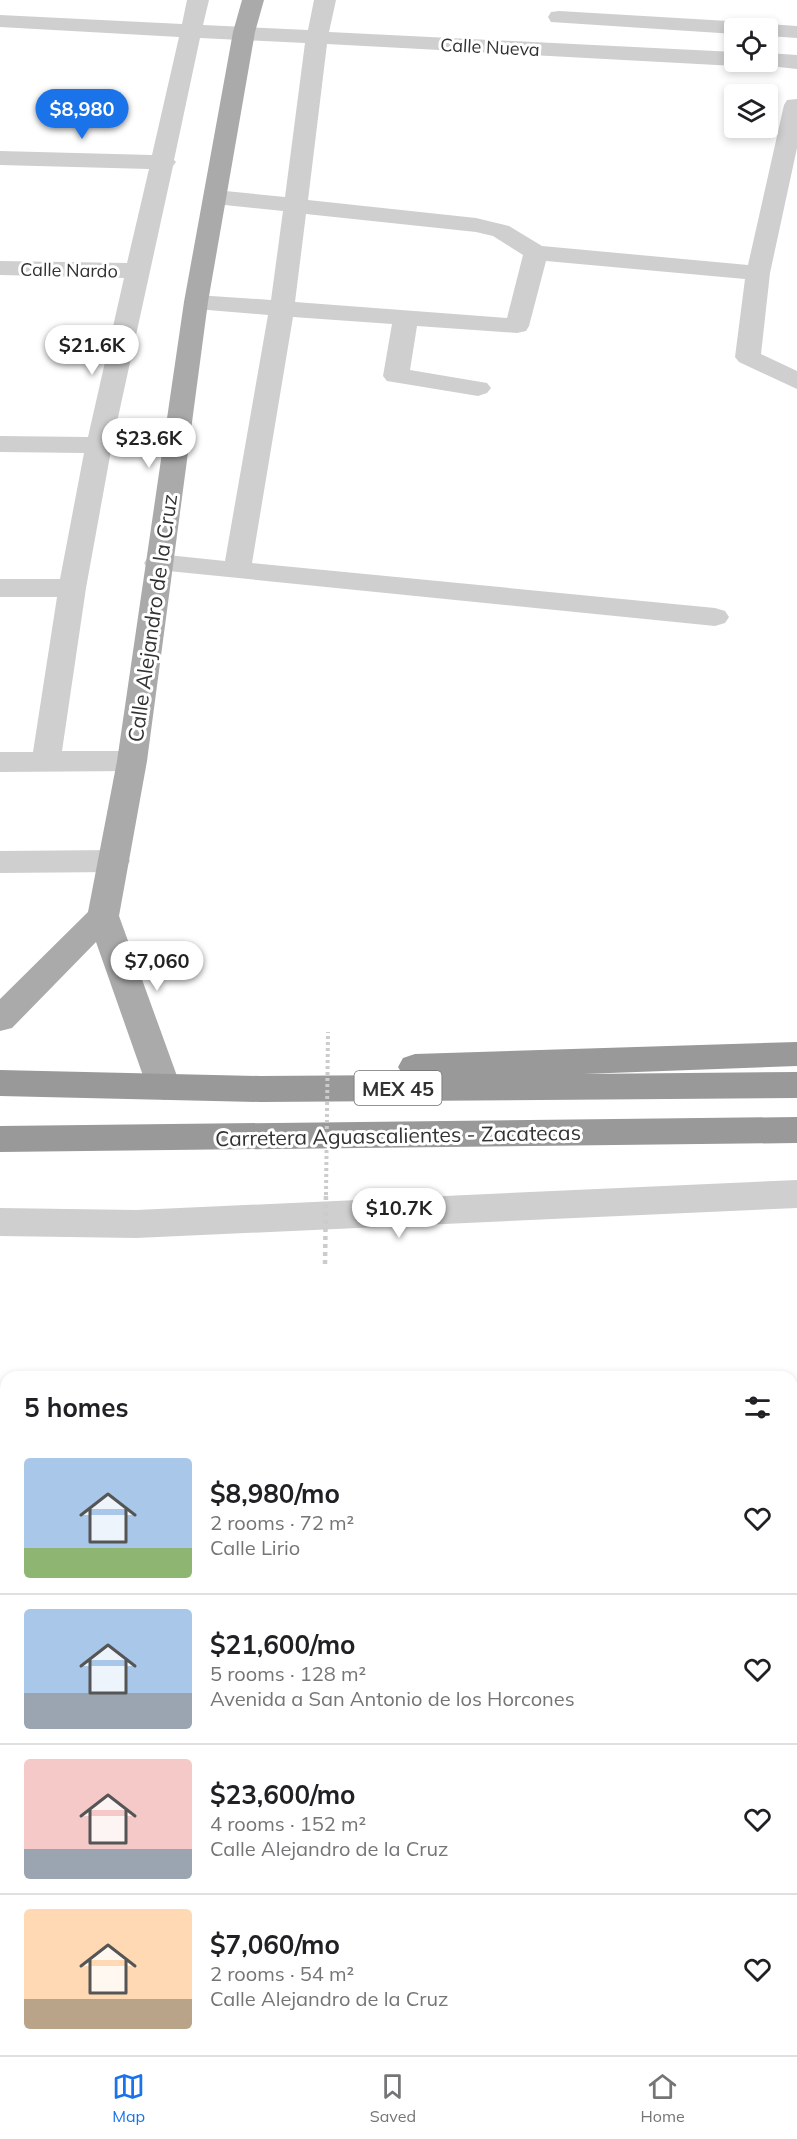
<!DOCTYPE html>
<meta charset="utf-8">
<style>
body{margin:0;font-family:Mulish,sans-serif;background:#f2f2f2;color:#202124;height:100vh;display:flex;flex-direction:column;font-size:22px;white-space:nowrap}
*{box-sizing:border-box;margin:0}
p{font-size:20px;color:#757577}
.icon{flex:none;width:33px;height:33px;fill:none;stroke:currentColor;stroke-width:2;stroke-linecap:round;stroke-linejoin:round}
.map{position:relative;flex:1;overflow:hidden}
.side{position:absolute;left:0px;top:1371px;width:798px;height:684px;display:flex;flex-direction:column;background:#fff;border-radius:18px 18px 0 0;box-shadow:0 3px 9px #0003}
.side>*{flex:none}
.buttons{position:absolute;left:724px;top:18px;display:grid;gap:12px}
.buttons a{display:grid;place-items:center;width:54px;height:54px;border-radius:6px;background:#fff;box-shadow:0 3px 9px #0003;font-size:30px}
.price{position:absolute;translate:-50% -51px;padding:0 14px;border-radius:21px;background:#fff;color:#222;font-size:20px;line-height:39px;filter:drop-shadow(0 2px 3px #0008)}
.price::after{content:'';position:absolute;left:50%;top:36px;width:18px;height:14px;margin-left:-9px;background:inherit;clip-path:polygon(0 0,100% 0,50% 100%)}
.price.current{background:#1a73e8;color:#fff}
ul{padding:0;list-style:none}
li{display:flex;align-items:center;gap:18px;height:150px;padding:0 24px}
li+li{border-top:2px solid #e0e0e0}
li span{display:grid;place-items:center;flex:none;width:168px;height:120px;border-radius:6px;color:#555}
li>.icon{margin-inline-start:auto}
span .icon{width:72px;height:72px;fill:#fffc;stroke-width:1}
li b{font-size:26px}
h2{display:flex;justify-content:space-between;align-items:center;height:72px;padding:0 24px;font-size:26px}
.menu{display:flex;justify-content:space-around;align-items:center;height:84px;border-top:2px solid #e0e0e0;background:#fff;font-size:16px;color:#757577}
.menu a{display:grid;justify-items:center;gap:3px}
.menu .current{color:#1a73e8}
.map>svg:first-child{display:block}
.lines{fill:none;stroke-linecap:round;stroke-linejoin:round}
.minor{fill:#cfcfcf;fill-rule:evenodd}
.major{fill:#aaa;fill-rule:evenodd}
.highway{fill:#999;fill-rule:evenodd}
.path-bridge-far1{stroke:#ccc;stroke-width:4;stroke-dasharray:3 3;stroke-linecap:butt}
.path-bridge{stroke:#ccc;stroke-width:4.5;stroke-dasharray:4 4;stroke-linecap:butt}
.labels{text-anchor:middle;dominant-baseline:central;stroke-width:6;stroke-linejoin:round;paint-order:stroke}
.far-street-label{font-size:18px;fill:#323232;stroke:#fff}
.shield{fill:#fff;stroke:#707070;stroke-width:1.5}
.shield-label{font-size:20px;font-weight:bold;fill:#323232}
.street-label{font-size:21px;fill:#323232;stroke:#fff}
</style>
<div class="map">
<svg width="797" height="2055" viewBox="0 0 797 2055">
<rect width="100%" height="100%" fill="#fff"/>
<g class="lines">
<path class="minor" d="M 187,0 L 209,0 L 203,25 L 308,30 L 314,0 L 336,0 L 329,32 L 735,52 L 735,62 L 744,62 L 735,66 L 327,44 L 308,200 L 476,218 L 509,226 L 542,246 L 748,265 L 784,105 L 787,100 L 797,99 L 797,148 L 770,273 L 761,354 L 797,371 L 797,389 L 739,362 L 735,357 L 745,279 L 546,261 L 529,326 L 526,331 L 517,333 L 417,326 L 410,370 L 487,383 L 491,388 L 487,393 L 478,396 L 387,381 L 383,376 L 392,324 L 293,317 L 252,563 L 715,608 L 725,611 L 729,617 L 725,623 L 715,626 L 148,569 L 144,563 L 148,557 L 158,554 L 225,561 L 268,315 L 196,309 L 187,307 L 184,302 L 187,297 L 196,295 L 271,300 L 283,211 L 215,204 L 207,202 L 203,197 L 207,192 L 215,190 L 285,197 L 305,43 L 200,38 L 174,160 L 176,162 L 173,166 L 112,445 L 86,588 L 62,751 L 132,751 L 143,754 L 147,761 L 143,768 L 132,771 L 0,772 L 0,752 L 33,752 L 57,597 L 0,597 L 0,579 L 60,579 L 84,453 L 0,452 L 0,436 L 88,437 L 124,278 L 0,275 L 0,261 L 127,263 L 149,169 L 0,165 L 0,151 L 152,155 L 179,37 L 0,27 L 0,15 L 182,24 ZM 306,214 L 476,232 L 493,236 L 523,255 L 507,318 L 295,302 Z
M 559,11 L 745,22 L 753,23 L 756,28 L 735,28 L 735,34 L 551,22 L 548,17 L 551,12 Z
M 768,24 L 797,26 L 797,38 L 768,36 L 768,28 L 758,28 Z
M 768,53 L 797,55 L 797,69 L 760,65 L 758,62 L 768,62 Z
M 114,850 L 125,853 L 130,861 L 125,869 L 114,872 L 0,873 L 0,851 Z
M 797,1180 L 797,1208 L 136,1238 L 0,1236 L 0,1208 L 136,1210 Z"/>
<path class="major" d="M 242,0 L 264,0 L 255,32 L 208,302 L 147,761 L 119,916 L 181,1087 L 176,1096 L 164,1100 L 152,1096 L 147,1087 L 96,942 L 12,1028 L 0,1031 L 0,999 L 88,912 L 117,761 L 184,302 L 233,32 Z"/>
<path class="highway" d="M 797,1042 L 797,1066 L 583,1074 L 797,1072 L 797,1098 L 260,1102 L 0,1096 L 0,1070 L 260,1076 L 403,1075 L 398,1067 L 403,1058 L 415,1054 Z
M 797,1117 L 797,1143 L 0,1152 L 0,1126 Z"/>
<path class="path-bridge-far1" d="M 326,1195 L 328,1032"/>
<path class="path-bridge" d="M 325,1264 L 326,1193"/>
</g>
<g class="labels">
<g class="far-street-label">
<text transform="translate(490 47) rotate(3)">Calle Nueva</text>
<text transform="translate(69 270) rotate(1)">Calle Nardo</text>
</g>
<rect class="shield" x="354.5" y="1071" width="87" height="34" rx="4.5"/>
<g class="shield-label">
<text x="398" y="1088">MEX 45</text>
</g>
<g class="street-label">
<text transform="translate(152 618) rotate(-82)">Calle Alejandro de la Cruz</text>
<text transform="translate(398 1135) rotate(-1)">Carretera Aguascalientes - Zacatecas</text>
</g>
</g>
</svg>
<div class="buttons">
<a><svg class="icon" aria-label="locate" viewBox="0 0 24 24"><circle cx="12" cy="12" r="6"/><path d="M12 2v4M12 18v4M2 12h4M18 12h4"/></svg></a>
<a><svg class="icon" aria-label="layers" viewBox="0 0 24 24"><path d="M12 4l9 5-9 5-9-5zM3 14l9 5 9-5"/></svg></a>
</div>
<b class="price current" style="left:82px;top:140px">$8,980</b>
<b class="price" style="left:92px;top:376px">$21.6K</b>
<b class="price" style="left:149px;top:469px">$23.6K</b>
<b class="price" style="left:157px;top:992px">$7,060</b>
<b class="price" style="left:399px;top:1239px">$10.7K</b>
<section class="side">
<h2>5 homes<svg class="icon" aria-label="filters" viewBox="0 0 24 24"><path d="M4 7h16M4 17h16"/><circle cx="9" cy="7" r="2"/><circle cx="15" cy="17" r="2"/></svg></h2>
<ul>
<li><span style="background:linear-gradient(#a9c7e8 75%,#8fb573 0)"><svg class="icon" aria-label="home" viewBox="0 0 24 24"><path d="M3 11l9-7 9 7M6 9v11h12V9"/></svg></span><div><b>$8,980/mo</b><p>2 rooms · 72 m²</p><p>Calle Lirio</p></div><svg class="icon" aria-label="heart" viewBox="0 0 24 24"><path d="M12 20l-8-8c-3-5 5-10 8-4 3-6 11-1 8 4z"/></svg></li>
<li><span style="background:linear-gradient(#a9c7e8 70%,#9aa5b1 0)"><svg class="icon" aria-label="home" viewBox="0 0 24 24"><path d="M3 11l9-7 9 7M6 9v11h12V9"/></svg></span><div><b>$21,600/mo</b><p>5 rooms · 128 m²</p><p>Avenida a San Antonio de los Horcones</p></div><svg class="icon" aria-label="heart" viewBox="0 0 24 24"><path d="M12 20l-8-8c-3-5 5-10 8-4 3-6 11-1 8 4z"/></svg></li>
<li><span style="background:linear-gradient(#f6c9c9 75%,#9aa5b1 0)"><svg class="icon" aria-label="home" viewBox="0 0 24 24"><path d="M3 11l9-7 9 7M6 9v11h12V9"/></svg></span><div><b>$23,600/mo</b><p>4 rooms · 152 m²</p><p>Calle Alejandro de la Cruz</p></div><svg class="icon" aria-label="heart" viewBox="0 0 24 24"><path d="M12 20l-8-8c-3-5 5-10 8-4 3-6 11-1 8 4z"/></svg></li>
<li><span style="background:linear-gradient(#ffd9b3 75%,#b9a48a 0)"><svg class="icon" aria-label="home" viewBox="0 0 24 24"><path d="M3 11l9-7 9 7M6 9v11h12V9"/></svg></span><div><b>$7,060/mo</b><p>2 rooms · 54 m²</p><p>Calle Alejandro de la Cruz</p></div><svg class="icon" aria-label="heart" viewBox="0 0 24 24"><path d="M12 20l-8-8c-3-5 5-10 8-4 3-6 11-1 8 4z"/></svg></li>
</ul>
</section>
</div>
<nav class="menu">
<a class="current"><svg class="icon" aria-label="map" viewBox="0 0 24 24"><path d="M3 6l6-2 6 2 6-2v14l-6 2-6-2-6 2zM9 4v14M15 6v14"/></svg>Map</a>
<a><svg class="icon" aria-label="saved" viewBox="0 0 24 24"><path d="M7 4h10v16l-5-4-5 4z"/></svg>Saved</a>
<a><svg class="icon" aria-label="home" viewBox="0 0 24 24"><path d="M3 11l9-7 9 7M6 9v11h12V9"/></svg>Home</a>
</nav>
